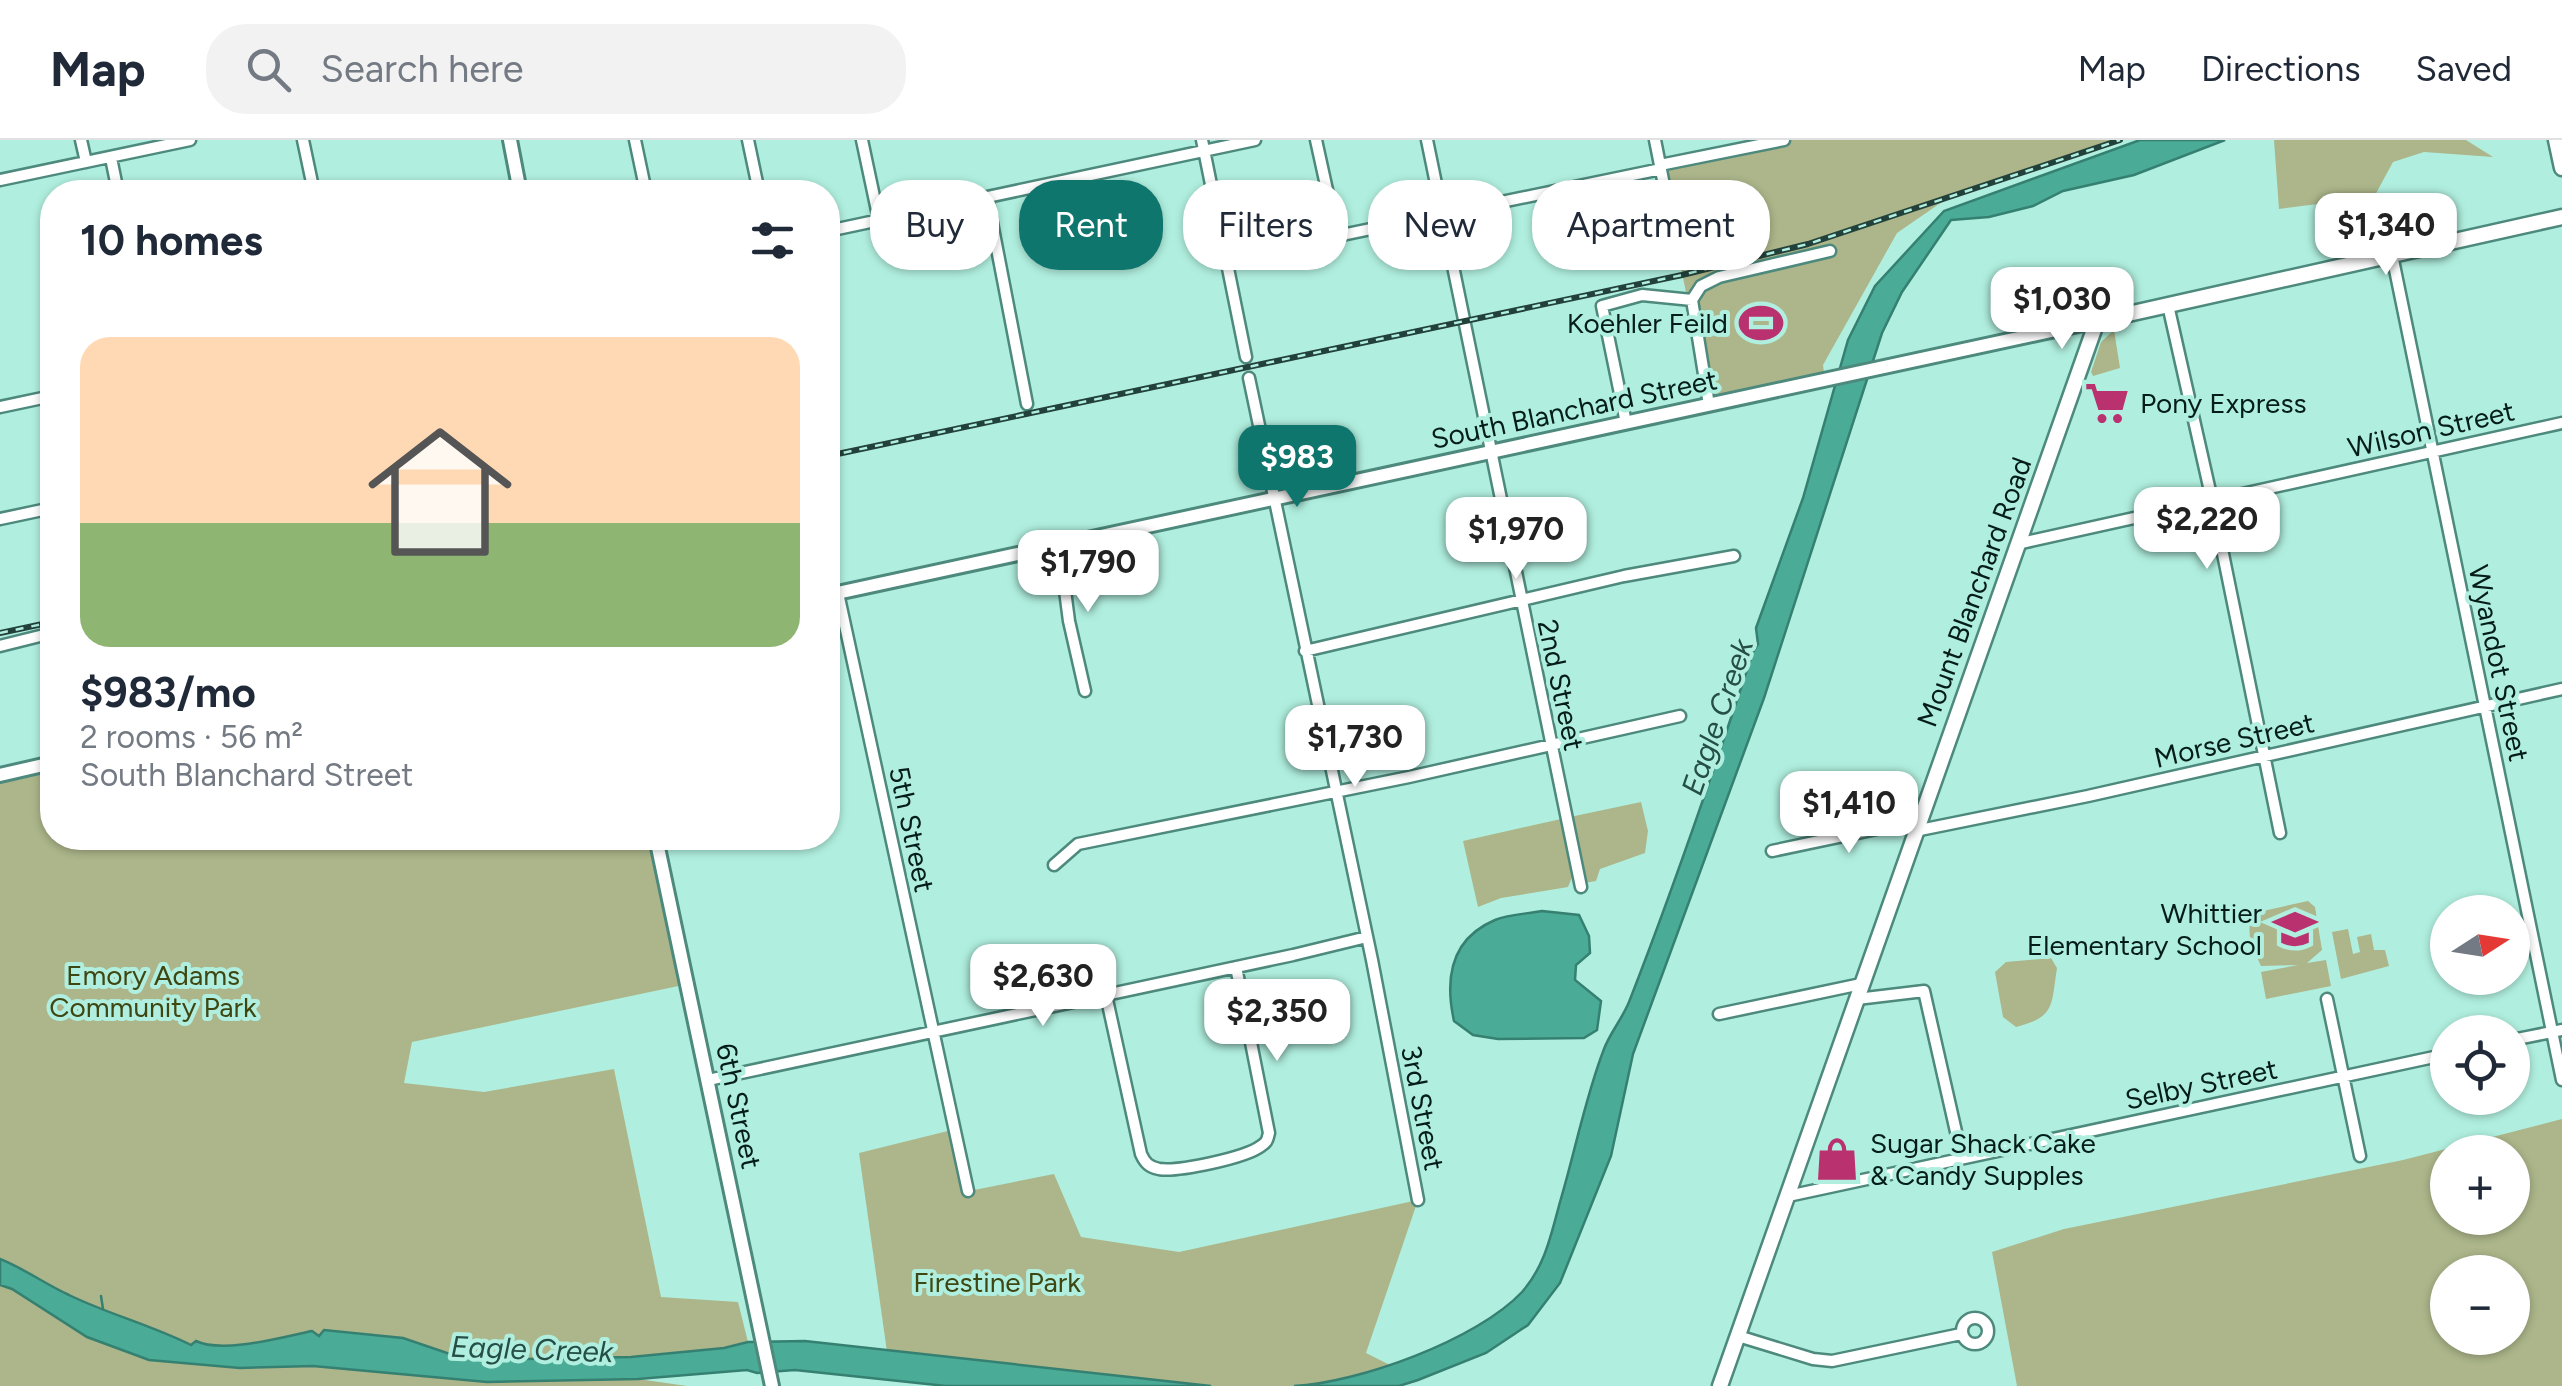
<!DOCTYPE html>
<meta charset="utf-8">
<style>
body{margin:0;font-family:Figtree,sans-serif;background:#f2f2f3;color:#1f2937;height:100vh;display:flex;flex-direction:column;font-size:38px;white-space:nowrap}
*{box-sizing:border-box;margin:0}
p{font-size:32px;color:#747a83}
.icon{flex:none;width:55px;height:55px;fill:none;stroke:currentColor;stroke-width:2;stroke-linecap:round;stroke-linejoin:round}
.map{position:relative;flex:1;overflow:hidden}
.details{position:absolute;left:40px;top:40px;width:800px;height:670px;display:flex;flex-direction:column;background:#fff;border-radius:40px;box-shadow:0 2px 8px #0004}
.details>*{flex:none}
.top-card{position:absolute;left:870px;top:40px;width:950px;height:90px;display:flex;gap:20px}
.needle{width:65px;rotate:78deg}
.buttons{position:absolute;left:2430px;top:755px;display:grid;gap:20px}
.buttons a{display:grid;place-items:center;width:100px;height:100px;border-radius:50%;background:#fff;box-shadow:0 2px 8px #0004;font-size:50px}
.price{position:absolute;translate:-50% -85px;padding:0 22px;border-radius:20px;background:#fff;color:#222;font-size:32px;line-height:65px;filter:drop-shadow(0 2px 5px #0008)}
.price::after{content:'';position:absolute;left:50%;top:60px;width:30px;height:22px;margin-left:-15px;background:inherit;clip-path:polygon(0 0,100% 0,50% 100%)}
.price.current{background:#0f766e;color:#fff}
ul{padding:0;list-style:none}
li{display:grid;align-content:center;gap:20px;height:530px;padding:0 40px}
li+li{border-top:2px solid #e0e1e3}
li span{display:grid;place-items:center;height:310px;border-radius:30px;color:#555}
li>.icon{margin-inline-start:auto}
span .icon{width:180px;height:180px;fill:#fffc;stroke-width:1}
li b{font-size:42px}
h2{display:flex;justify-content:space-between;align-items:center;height:120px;padding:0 40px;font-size:42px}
.pill{padding:0 35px;border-radius:40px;background:#fff;box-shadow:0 2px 8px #0004;font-size:35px;line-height:90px}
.pill.current{background:#0f766e;color:#fff}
header{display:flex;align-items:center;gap:60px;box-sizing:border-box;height:140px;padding:0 50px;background:#fff;border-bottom:2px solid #e0e1e3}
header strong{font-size:48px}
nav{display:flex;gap:55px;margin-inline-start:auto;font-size:35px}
.search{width:700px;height:90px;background:#f2f2f3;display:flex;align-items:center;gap:25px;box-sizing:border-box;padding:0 35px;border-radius:40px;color:#747a83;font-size:38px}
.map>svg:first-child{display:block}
.green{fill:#acb68a;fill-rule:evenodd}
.water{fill:#4aab97;stroke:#358071;stroke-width:2.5}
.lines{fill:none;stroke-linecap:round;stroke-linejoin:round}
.stream{stroke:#358071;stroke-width:2.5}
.minor-casing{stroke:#4d897c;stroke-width:15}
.tertiary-casing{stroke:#4d897c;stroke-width:18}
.secondary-casing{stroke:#4d897c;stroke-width:19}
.minor{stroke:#fff;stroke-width:10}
.tertiary{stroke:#fff;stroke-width:12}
.secondary{stroke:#fff;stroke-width:14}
.rail-casing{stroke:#22413a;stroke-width:6}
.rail{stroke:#b0efdf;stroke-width:2.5;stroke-dasharray:8;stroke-linecap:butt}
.labels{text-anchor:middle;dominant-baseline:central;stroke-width:8;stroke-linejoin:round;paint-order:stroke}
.poi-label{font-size:28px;fill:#041d18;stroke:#b0efdf;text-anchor:end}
.street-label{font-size:28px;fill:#041d18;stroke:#b0efdf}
.park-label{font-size:28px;fill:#3e4711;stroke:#b0efdf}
.water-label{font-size:30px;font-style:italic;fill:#254f46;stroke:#b0efdf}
</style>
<header>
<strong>Map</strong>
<div class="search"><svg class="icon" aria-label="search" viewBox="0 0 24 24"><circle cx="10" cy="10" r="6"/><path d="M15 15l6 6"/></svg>Search here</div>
<nav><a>Map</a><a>Directions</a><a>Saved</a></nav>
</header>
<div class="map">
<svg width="2562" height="1246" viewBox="0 0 2562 1246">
<rect width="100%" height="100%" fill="#b0efdf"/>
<path class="green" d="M 1782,0 L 2120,0 L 1955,53 L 1897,93 L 1823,225 L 1825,240 L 1709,265 L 1660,25 Z
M 2274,0 L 2466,0 L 2493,17 L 2424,12 L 2393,22 L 2374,57 L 2279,69 Z
M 2114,190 L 2120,228 L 2093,236 L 2091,232 L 2101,202 Z
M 52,624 L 52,698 L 656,698 L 688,844 L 412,902 L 404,943 L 484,952 L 614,929 L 661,1157 L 738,1162 L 748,1202 L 724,1208 L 631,1217 L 525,1219 L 447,1213 L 403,1198 L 325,1190 L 319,1196 L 312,1191 L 334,1227 L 487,1242 L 638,1239 L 687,1246 L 0,1246 L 0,635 Z
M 1641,662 L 1648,691 L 1645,713 L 1600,729 L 1596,741 L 1584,743 L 1570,677 Z
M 1561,679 L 1573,735 L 1568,747 L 1501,758 L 1478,767 L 1463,701 Z
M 2308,761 L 2315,767 L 2322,810 L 2307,823 L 2326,820 L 2331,846 L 2266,859 L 2261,832 L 2298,825 L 2261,826 L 2250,802 L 2249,774 Z
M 2348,789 L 2353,814 L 2360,812 L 2357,797 L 2371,794 L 2374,810 L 2385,810 L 2389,826 L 2341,839 L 2332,792 Z
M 2051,818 L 2057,828 C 2051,865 2056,877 2016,887 L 2003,877 L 1995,832 L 2006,822 Z
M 2562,979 L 2562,1246 L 2017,1246 L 1992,1112 L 2064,1089 L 2403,1020 ZM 2448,1012 L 2512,1012 L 2512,1078 L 2448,1078 ZM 2448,1132 L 2512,1132 L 2512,1198 L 2448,1198 Z
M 956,989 L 969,1051 L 1054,1034 L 1081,1097 L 1179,1112 L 1418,1060 L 1366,1213 L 1404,1232 L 1350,1246 L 1080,1246 L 889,1226 L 859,1013 Z"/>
<path class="water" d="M 2140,0 L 2225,0 L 2134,35 L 2063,51 L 2033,66 L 1989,77 L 1951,80 L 1902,152 L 1882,193 L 1764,558 L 1633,914 L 1611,1016 L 1560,1143 L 1528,1185 L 1486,1213 L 1418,1240 L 1399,1246 L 1294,1246 C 1358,1243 1477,1200 1522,1152 C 1545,1126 1551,1095 1560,1062 C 1575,1012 1585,958 1604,909 C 1610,893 1622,879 1629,862 C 1674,747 1714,630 1753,512 L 1758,504 L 1756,488 L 1803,358 L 1848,200 L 1875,146 L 1944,71 Z
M 1542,771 L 1579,775 L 1589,796 L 1590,813 L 1576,825 L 1575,840 L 1601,861 L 1597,890 L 1584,898 L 1498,899 L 1473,895 L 1454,881 C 1445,840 1450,799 1495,780 C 1509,774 1527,774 1542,771 Z
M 0,1119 C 25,1129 45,1144 69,1155 C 108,1174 151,1185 191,1205 L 196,1201 C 223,1214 282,1197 312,1191 L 319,1196 L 324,1190 L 403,1198 L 447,1213 L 525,1219 L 631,1217 L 724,1208 L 748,1202 L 805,1201 L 1211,1246 L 946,1246 L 795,1230 L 757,1233 L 747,1230 L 638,1239 L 487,1242 L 313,1226 L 240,1228 L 149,1220 L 87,1197 L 12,1149 L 0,1145 Z"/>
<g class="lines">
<path class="stream" d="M 101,1156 L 103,1169"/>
<g class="minor-casing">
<path id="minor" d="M 81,0 L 86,22
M 303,0 L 314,52
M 635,0 L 646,52
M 748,0 L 759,52
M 862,0 L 879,80
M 1202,0 L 1246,217
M 1316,0 L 1331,68
M 1427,0 L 1581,747
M 1655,0 L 1679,120
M 111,18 L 118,52
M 1660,25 L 1784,0
M 0,40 L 190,0
M 987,57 L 1027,264
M 828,91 L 1255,0
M 2392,115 L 2562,940
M 1226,119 L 1661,29
M 1692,160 L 1709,265
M 2168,165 L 2212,360 L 2280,693
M 1249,238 L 1372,820 L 1418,1060
M 0,267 L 52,256
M 1626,283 L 1602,166 L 1642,155 L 1692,160 L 1701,146 L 1719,137 L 1830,111
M 0,379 L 52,368
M 2017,404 L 2562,283
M 1059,405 L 1069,481 L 1085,551
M 838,453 L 968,1051
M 0,506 L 52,493
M 1305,511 L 1624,436 L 1734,416
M 1915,691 L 2088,656 L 2562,549
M 1772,711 L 1919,680
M 1054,725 L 1078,704 L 1409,637 L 1680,576
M 1106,855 L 1141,1014 C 1145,1023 1149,1027 1159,1029 C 1178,1032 1245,1018 1261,1006 C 1268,1001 1267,1000 1269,993 L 1236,827
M 1857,859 L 1924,851 L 1962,1018
M 2327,859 L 2360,1016
M 1719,874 L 1861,844
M 2512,900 L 2562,890
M 708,940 L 1293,815 L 1367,797
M 1788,1056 L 2448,914
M1962 1191a13 13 0 1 1 26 0a13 13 0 1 1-26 0Z
M 1738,1196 L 1813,1219 L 1832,1221 L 1961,1194"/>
</g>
<g class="tertiary-casing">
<path id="tertiary" d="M 510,0 L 520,52
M 828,455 L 2097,181
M 0,635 L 52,623
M 656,698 L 772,1246"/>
</g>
<g class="secondary-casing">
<path id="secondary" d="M 2556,0 L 2562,28
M 1720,1246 L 2097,181 L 2562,77"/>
</g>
<use href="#minor" class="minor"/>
<use href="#tertiary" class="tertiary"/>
<use href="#secondary" class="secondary"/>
<g class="rail-casing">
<path id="rail" d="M 828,316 L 1682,135 L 1808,104 L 2120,0
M 0,493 L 52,482"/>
</g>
<use href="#rail" class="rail"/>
</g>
<defs>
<g id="stadium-bare" transform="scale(3.45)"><path d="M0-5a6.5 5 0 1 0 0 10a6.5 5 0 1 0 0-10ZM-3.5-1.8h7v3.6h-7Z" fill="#ba316f" stroke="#b0efdf" stroke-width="2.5" paint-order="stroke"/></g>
<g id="supermarket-bare" transform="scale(3.45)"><path d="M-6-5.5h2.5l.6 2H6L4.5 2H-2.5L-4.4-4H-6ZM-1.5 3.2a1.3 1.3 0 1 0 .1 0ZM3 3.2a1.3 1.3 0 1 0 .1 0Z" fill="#ba316f" stroke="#b0efdf" stroke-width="2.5" paint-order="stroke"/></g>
<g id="school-bare" transform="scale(3.45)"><path d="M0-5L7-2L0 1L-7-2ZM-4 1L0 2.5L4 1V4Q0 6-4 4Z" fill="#ba316f" stroke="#b0efdf" stroke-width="2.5" paint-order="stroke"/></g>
<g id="shop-bare" transform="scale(3.45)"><path d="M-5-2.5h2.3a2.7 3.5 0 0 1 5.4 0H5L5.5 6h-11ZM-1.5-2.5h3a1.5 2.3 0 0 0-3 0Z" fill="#ba316f" stroke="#b0efdf" stroke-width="2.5" paint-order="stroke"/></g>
</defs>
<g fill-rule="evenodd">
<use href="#stadium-bare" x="1761" y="183"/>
<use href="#supermarket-bare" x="2107" y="263"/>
<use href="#school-bare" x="2295" y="789"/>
<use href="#shop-bare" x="1837" y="1019"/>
</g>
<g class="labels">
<g class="poi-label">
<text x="1728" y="183">Koehler Feild</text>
<text x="2140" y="263" text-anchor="start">Pony Express</text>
<text x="2262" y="773">Whittier<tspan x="2262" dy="32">Elementary School</tspan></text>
<text x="1870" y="1003" text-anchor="start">Sugar Shack Cake<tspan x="1870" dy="32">&amp; Candy Supples</tspan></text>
</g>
<g class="street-label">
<text transform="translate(1574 269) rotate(-12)">South Blanchard Street</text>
<text transform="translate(2431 289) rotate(-13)">Wilson Street</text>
<text transform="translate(1974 452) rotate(-70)">Mount Blanchard Road</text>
<text transform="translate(2499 523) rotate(78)">Wyandot Street</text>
<text transform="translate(1561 545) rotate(78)">2nd Street</text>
<text transform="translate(2234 600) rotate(-13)">Morse Street</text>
<text transform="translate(912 689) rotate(78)">5th Street</text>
<text transform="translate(2201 944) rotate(-12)">Selby Street</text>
<text transform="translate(739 966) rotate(78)">6th Street</text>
<text transform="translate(1423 968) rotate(79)">3rd Street</text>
</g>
<g class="park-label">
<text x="153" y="835">Emory Adams<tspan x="153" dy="32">Community Park</tspan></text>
<text x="997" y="1142">Firestine Park</text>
</g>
<g class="water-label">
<text transform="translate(1717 577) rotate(-71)">Eagle Creek</text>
<text transform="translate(532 1209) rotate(2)">Eagle Creek</text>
</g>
</g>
</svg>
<div class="buttons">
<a><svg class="needle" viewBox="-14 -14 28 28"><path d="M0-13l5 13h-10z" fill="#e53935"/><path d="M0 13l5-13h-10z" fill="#747a83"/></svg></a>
<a><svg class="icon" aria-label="locate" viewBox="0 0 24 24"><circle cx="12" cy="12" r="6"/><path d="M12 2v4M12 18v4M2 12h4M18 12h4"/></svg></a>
<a>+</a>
<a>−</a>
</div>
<b class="price" style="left:2386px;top:138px">$1,340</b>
<b class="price" style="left:2062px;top:212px">$1,030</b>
<b class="price current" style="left:1297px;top:370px">$983</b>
<b class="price" style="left:2207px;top:432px">$2,220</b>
<b class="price" style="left:1516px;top:442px">$1,970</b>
<b class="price" style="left:1088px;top:475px">$1,790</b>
<b class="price" style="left:1355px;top:650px">$1,730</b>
<b class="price" style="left:1849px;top:716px">$1,410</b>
<b class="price" style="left:1043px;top:889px">$2,630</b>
<b class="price" style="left:1277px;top:924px">$2,350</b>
<div class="top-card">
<a class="pill">Buy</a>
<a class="pill current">Rent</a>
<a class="pill">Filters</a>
<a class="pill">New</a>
<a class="pill">Apartment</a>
</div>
<section class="details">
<h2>10 homes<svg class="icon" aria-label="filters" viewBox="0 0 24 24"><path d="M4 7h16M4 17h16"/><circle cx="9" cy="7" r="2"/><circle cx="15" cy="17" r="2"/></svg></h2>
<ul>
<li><span style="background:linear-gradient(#ffd9b3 60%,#8fb573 0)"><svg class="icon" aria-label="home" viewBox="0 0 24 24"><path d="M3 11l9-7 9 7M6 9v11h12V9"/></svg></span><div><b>$983/mo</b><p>2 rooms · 56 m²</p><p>South Blanchard Street</p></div></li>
</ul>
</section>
</div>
